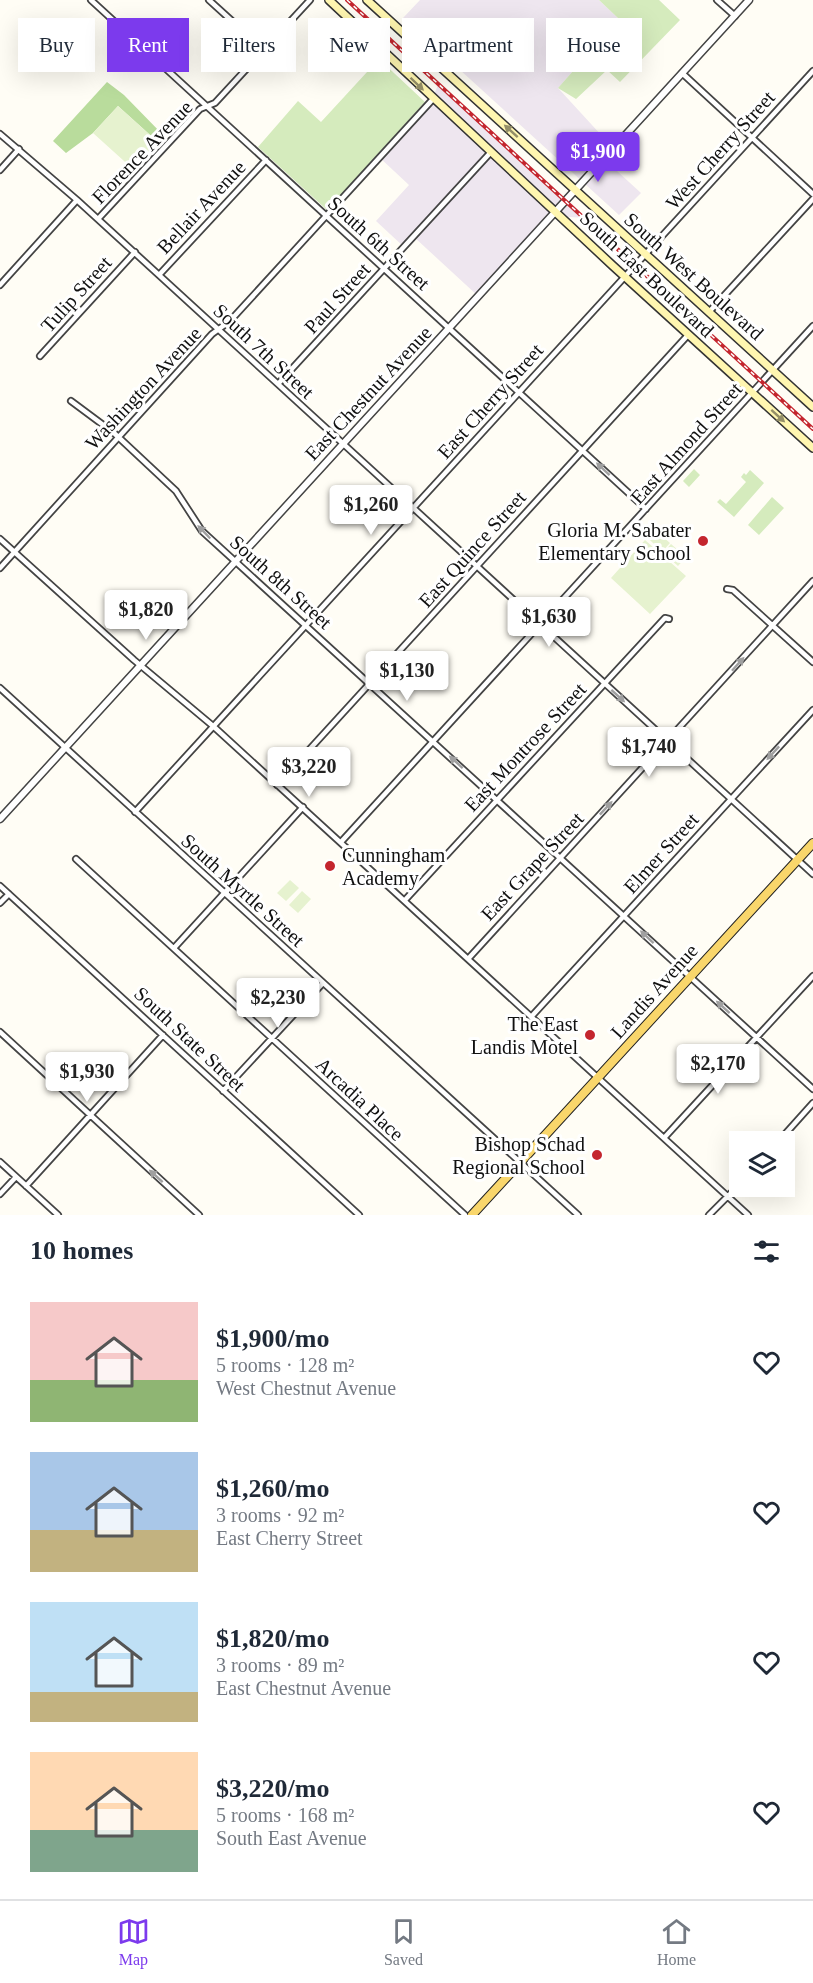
<!DOCTYPE html>
<meta charset="utf-8">
<style>
body{margin:0;font-family:"Times New Roman",serif;background:#f2f2f3;color:#1f2937;height:100vh;display:flex;flex-direction:column;font-size:22px;white-space:nowrap}
*{box-sizing:border-box;margin:0}
p{font-size:20px;color:#747a83}
.icon{flex:none;width:33px;height:33px;fill:none;stroke:currentColor;stroke-width:2;stroke-linecap:round;stroke-linejoin:round}
.map{position:relative;height:1215px;overflow:hidden}
.details{display:flex;flex-direction:column;background:#fff;flex:1}
.details>*{flex:none}
.hud{position:absolute;left:18px;top:18px;width:777px;height:54px;display:flex;gap:12px}
.buttons{position:absolute;left:729px;top:1131px;display:grid;gap:12px}
.buttons a{display:grid;place-items:center;width:66px;height:66px;border-radius:0px;background:#fff;box-shadow:0 6px 24px #0002;font-size:30px}
.price{position:absolute;translate:-50% -51px;padding:0 14px;border-radius:6px;background:#fff;color:#222;font-size:20px;line-height:39px;filter:drop-shadow(0 2px 3px #0008)}
.price::after{content:'';position:absolute;left:50%;top:36px;width:18px;height:14px;margin-left:-9px;background:inherit;clip-path:polygon(0 0,100% 0,50% 100%)}
.price.selected{background:#7c3aed;color:#fff}
ul{padding:0;list-style:none}
li{display:flex;align-items:center;gap:18px;height:150px;padding:0 30px}
li span{display:grid;place-items:center;flex:none;width:168px;height:120px;border-radius:0px;color:#555}
li>.icon{margin-inline-start:auto}
span .icon{width:72px;height:72px;fill:#fffc;stroke-width:1}
li b{font-size:26px}
h2{display:flex;justify-content:space-between;align-items:center;height:72px;padding:0 30px;font-size:26px}
.chip{padding:0 21px;border-radius:0px;background:#fff;box-shadow:0 6px 24px #0002;font-size:21px;line-height:54px}
.chip.selected{background:#7c3aed;color:#fff}
.tabs{display:flex;justify-content:space-around;align-items:center;height:84px;border-top:2px solid #e0e1e3;background:#fff;font-size:16px;color:#747a83}
.tabs a{display:grid;justify-items:center;gap:3px}
.tabs .selected{color:#7c3aed}
.map>svg:first-child{display:block}
.industrial{fill:#eee6ef}
.green{fill:#d5ebbd}
.forest{fill:#b9dc9c}
.pitch{fill:#e6f2cf}
.lines{fill:none;stroke-linecap:round;stroke-linejoin:round}
.minor-casing{stroke:#444;stroke-width:8}
.tertiary-casing{stroke:#444;stroke-width:9}
.secondary-casing{stroke:#333;stroke-width:10}
.primary-casing{stroke:#222;stroke-width:10}
.minor{stroke:#fff;stroke-width:4.5}
.tertiary{stroke:#fff;stroke-width:6}
.secondary{stroke:#fff6b0;stroke-width:7}
.primary{stroke:#f9d66b;stroke-width:8}
.rail-casing{stroke:#c4262e;stroke-width:4}
.rail{stroke:#fff;stroke-width:1.5;stroke-dasharray:4.5;stroke-linecap:butt}
.oneway{fill:#948f68}
.oneway2{fill:#a0a0a0}
.poi-dot{fill:#c4262e;stroke:#fff;stroke-width:2}
.labels{text-anchor:middle;dominant-baseline:central;stroke-width:6;stroke-linejoin:round;paint-order:stroke}
.street-label{font-size:20px;fill:#111;stroke:#fff}
.poi-label{font-size:20px;fill:#111;stroke:#fff;text-anchor:end}
</style>
<div class="map">
<svg width="813" height="1215" viewBox="0 0 813 1215">
<rect width="100%" height="100%" fill="#fffdf5"/>
<path class="industrial" d="M 420,0 L 599,0 L 619,19 L 558,88 L 614,149 L 605,160 L 641,193 L 619,215 L 403,18 Z
M 439,82 L 587,218 L 552,216 L 478,296 L 414,237 L 404,247 L 376,221 L 409,185 L 379,157 L 432,100 Z"/>
<path class="green" d="M 599,0 L 659,0 L 680,20 L 620,82 L 607,70 L 576,99 L 558,88 L 619,19 Z
M 379,59 L 425,102 L 327,210 L 258,147 L 298,101 L 321,122 Z
M 694,469 L 700,475 L 689,487 L 683,481 Z
M 750,470 L 764,483 L 734,517 L 717,502 L 720,499 L 726,504 L 746,482 L 741,477 L 744,473 L 746,475 Z
M 772,497 L 784,508 L 759,535 L 748,525 Z"/>
<path class="forest" d="M 107,82 L 124,95 L 164,136 L 159,143 L 118,106 L 93,133 L 66,153 L 53,141 Z"/>
<path class="pitch" d="M 118,106 L 159,143 L 134,170 L 93,133 Z
M 655,530 L 670,543 L 662,552 L 648,538 Z
M 645,540 L 686,576 L 650,614 L 611,578 Z
M 671,544 L 686,557 L 678,566 L 663,553 Z
M 290,880 L 299,888 L 286,901 L 277,893 Z
M 302,891 L 311,899 L 298,913 L 289,905 Z"/>
<g class="lines">
<g class="minor-casing">
<path id="minor" d="M 91,0 L 646,509
M 209,0 L 264,50
M 717,0 L 735,16
M 682,73 L 813,194
M 0,134 L 77,200 L 813,874
M 0,170 L 19,149
M 98,219 L 200,109 L 215,103 L 310,0
M 159,275 L 266,160
M 0,285 L 77,200
M 709,312 L 813,199
M 40,356 L 135,252
M 278,384 L 491,152
M 71,401 L 114,433 L 176,491 L 202,531 L 813,1089
M 0,539 L 134,660 L 213,726 L 748,1215
M 0,568 L 212,334 L 230,321 L 433,99
M 727,589 L 733,590 L 813,662
M 0,688 L 578,1215
M 277,785 L 688,335
M 135,812 L 813,71
M 341,842 L 813,326
M 76,859 L 465,1215
M 0,886 L 359,1215
M 405,900 L 665,618 L 669,619
M 0,903 L 9,894
M 174,948 L 303,807
M 468,959 L 813,581
M 531,1017 L 813,710
M 0,1032 L 199,1215
M 223,1091 L 323,983
M 664,1138 L 813,976
M 778,1142 L 813,1103
M 0,1162 L 58,1215
M 26,1186 L 163,1035
M 0,1194 L 16,1177
M 709,1215 L 740,1184"/>
</g>
<g class="tertiary-casing">
<path id="tertiary" d="M 0,819 L 749,0"/>
</g>
<g class="secondary-casing">
<path id="secondary" d="M 329,0 L 612,265 L 813,448
M 367,0 L 813,407"/>
</g>
<g class="primary-casing">
<path id="primary" d="M 472,1215 L 813,843"/>
</g>
<use href="#minor" class="minor"/>
<use href="#tertiary" class="tertiary"/>
<use href="#secondary" class="secondary"/>
<use href="#primary" class="primary"/>
<g class="rail-casing">
<path id="rail" d="M 347,0 L 813,429"/>
</g>
<use href="#rail" class="rail"/>
</g>
<defs><path id="oneway-solid" d="M-6-.8H1V-3.2L6.5 0L1 3.2V.8H-6Z" transform="scale(1.5)"/></defs>
<g class="oneway">
<use href="#oneway-solid" transform="translate(417 84) rotate(44)"/>
<use href="#oneway-solid" transform="translate(511 131) rotate(-138)"/>
<use href="#oneway-solid" transform="translate(778 416) rotate(42)"/>
</g>
<g class="oneway2">
<use href="#oneway-solid" transform="translate(603 469) rotate(-137)"/>
<use href="#oneway-solid" transform="translate(204 532) rotate(-134)"/>
<use href="#oneway-solid" transform="translate(738 664) rotate(-48)"/>
<use href="#oneway-solid" transform="translate(618 696) rotate(42)"/>
<use href="#oneway-solid" transform="translate(773 753) rotate(133)"/>
<use href="#oneway-solid" transform="translate(456 762) rotate(-138)"/>
<use href="#oneway-solid" transform="translate(606 808) rotate(-47)"/>
<use href="#oneway-solid" transform="translate(647 937) rotate(-137)"/>
<use href="#oneway-solid" transform="translate(723 1007) rotate(-138)"/>
<use href="#oneway-solid" transform="translate(156 1176) rotate(-138)"/>
</g>
<g class="poi-dot">
<circle cx="703" cy="541" r="6"/>
<circle cx="330" cy="866" r="6"/>
<circle cx="590" cy="1035" r="6"/>
<circle cx="597" cy="1155" r="6"/>
</g>
<g class="labels">
<g class="street-label">
<text transform="translate(720 150) rotate(-48)">West Cherry Street</text>
<text transform="translate(142 152) rotate(-46)">Florence Avenue</text>
<text transform="translate(201 207) rotate(-47)">Bellair Avenue</text>
<text transform="translate(379 243) rotate(42)">South 6th Street</text>
<text transform="translate(647 274) rotate(43)">South East Boulevard</text>
<text transform="translate(694 276) rotate(42)">South West Boulevard</text>
<text transform="translate(76 294) rotate(-48)">Tulip Street</text>
<text transform="translate(337 298) rotate(-48)">Paul Street</text>
<text transform="translate(264 351) rotate(43)">South 7th Street</text>
<text transform="translate(143 388) rotate(-47)">Washington Avenue</text>
<text transform="translate(368 393) rotate(-47)">East Chestnut Avenue</text>
<text transform="translate(490 401) rotate(-48)">East Cherry Street</text>
<text transform="translate(686 443) rotate(-48)">East Almond Street</text>
<text transform="translate(472 549) rotate(-48)">East Quince Street</text>
<text transform="translate(281 582) rotate(42)">South 8th Street</text>
<text transform="translate(525 747) rotate(-47)">East Montrose Street</text>
<text transform="translate(661 853) rotate(-48)">Elmer Street</text>
<text transform="translate(532 866) rotate(-47)">East Grape Street</text>
<text transform="translate(243 890) rotate(42)">South Myrtle Street</text>
<text transform="translate(654 991) rotate(-48)">Landis Avenue</text>
<text transform="translate(190 1039) rotate(43)">South State Street</text>
<text transform="translate(360 1099) rotate(43)">Arcadia Place</text>
</g>
<g class="poi-label">
<text x="691" y="530">Gloria M. Sabater<tspan x="691" dy="23">Elementary School</tspan></text>
<text x="342" y="855" text-anchor="start">Cunningham<tspan x="342" dy="23">Academy</tspan></text>
<text x="578" y="1024">The East<tspan x="578" dy="23">Landis Motel</tspan></text>
<text x="585" y="1144">Bishop Schad<tspan x="585" dy="23">Regional School</tspan></text>
</g>
</g>
</svg>
<div class="buttons">
<a><svg class="icon" aria-label="layers" viewBox="0 0 24 24"><path d="M12 4l9 5-9 5-9-5zM3 14l9 5 9-5"/></svg></a>
</div>
<b class="price selected" style="left:598px;top:183px">$1,900</b>
<b class="price" style="left:371px;top:536px">$1,260</b>
<b class="price" style="left:146px;top:641px">$1,820</b>
<b class="price" style="left:549px;top:648px">$1,630</b>
<b class="price" style="left:407px;top:702px">$1,130</b>
<b class="price" style="left:649px;top:778px">$1,740</b>
<b class="price" style="left:309px;top:798px">$3,220</b>
<b class="price" style="left:278px;top:1029px">$2,230</b>
<b class="price" style="left:718px;top:1095px">$2,170</b>
<b class="price" style="left:87px;top:1103px">$1,930</b>
<div class="hud">
<a class="chip">Buy</a>
<a class="chip selected">Rent</a>
<a class="chip">Filters</a>
<a class="chip">New</a>
<a class="chip">Apartment</a>
<a class="chip">House</a>
</div>
</div>
<section class="details">
<h2>10 homes<svg class="icon" aria-label="filters" viewBox="0 0 24 24"><path d="M4 7h16M4 17h16"/><circle cx="9" cy="7" r="2"/><circle cx="15" cy="17" r="2"/></svg></h2>
<ul>
<li><span style="background:linear-gradient(#f6c9c9 65%,#8fb573 0)"><svg class="icon" aria-label="home" viewBox="0 0 24 24"><path d="M3 11l9-7 9 7M6 9v11h12V9"/></svg></span><div><b>$1,900/mo</b><p>5 rooms · 128 m²</p><p>West Chestnut Avenue</p></div><svg class="icon" aria-label="heart" viewBox="0 0 24 24"><path d="M12 20l-8-8c-3-5 5-10 8-4 3-6 11-1 8 4z"/></svg></li>
<li><span style="background:linear-gradient(#a9c7e8 65%,#c2b280 0)"><svg class="icon" aria-label="home" viewBox="0 0 24 24"><path d="M3 11l9-7 9 7M6 9v11h12V9"/></svg></span><div><b>$1,260/mo</b><p>3 rooms · 92 m²</p><p>East Cherry Street</p></div><svg class="icon" aria-label="heart" viewBox="0 0 24 24"><path d="M12 20l-8-8c-3-5 5-10 8-4 3-6 11-1 8 4z"/></svg></li>
<li><span style="background:linear-gradient(#bfe0f5 75%,#c2b280 0)"><svg class="icon" aria-label="home" viewBox="0 0 24 24"><path d="M3 11l9-7 9 7M6 9v11h12V9"/></svg></span><div><b>$1,820/mo</b><p>3 rooms · 89 m²</p><p>East Chestnut Avenue</p></div><svg class="icon" aria-label="heart" viewBox="0 0 24 24"><path d="M12 20l-8-8c-3-5 5-10 8-4 3-6 11-1 8 4z"/></svg></li>
<li><span style="background:linear-gradient(#ffd9b3 65%,#7fa58c 0)"><svg class="icon" aria-label="home" viewBox="0 0 24 24"><path d="M3 11l9-7 9 7M6 9v11h12V9"/></svg></span><div><b>$3,220/mo</b><p>5 rooms · 168 m²</p><p>South East Avenue</p></div><svg class="icon" aria-label="heart" viewBox="0 0 24 24"><path d="M12 20l-8-8c-3-5 5-10 8-4 3-6 11-1 8 4z"/></svg></li>
</ul>
</section>
<nav class="tabs">
<a class="selected"><svg class="icon" aria-label="map" viewBox="0 0 24 24"><path d="M3 6l6-2 6 2 6-2v14l-6 2-6-2-6 2zM9 4v14M15 6v14"/></svg>Map</a>
<a><svg class="icon" aria-label="saved" viewBox="0 0 24 24"><path d="M7 4h10v16l-5-4-5 4z"/></svg>Saved</a>
<a><svg class="icon" aria-label="home" viewBox="0 0 24 24"><path d="M3 11l9-7 9 7M6 9v11h12V9"/></svg>Home</a>
</nav>
